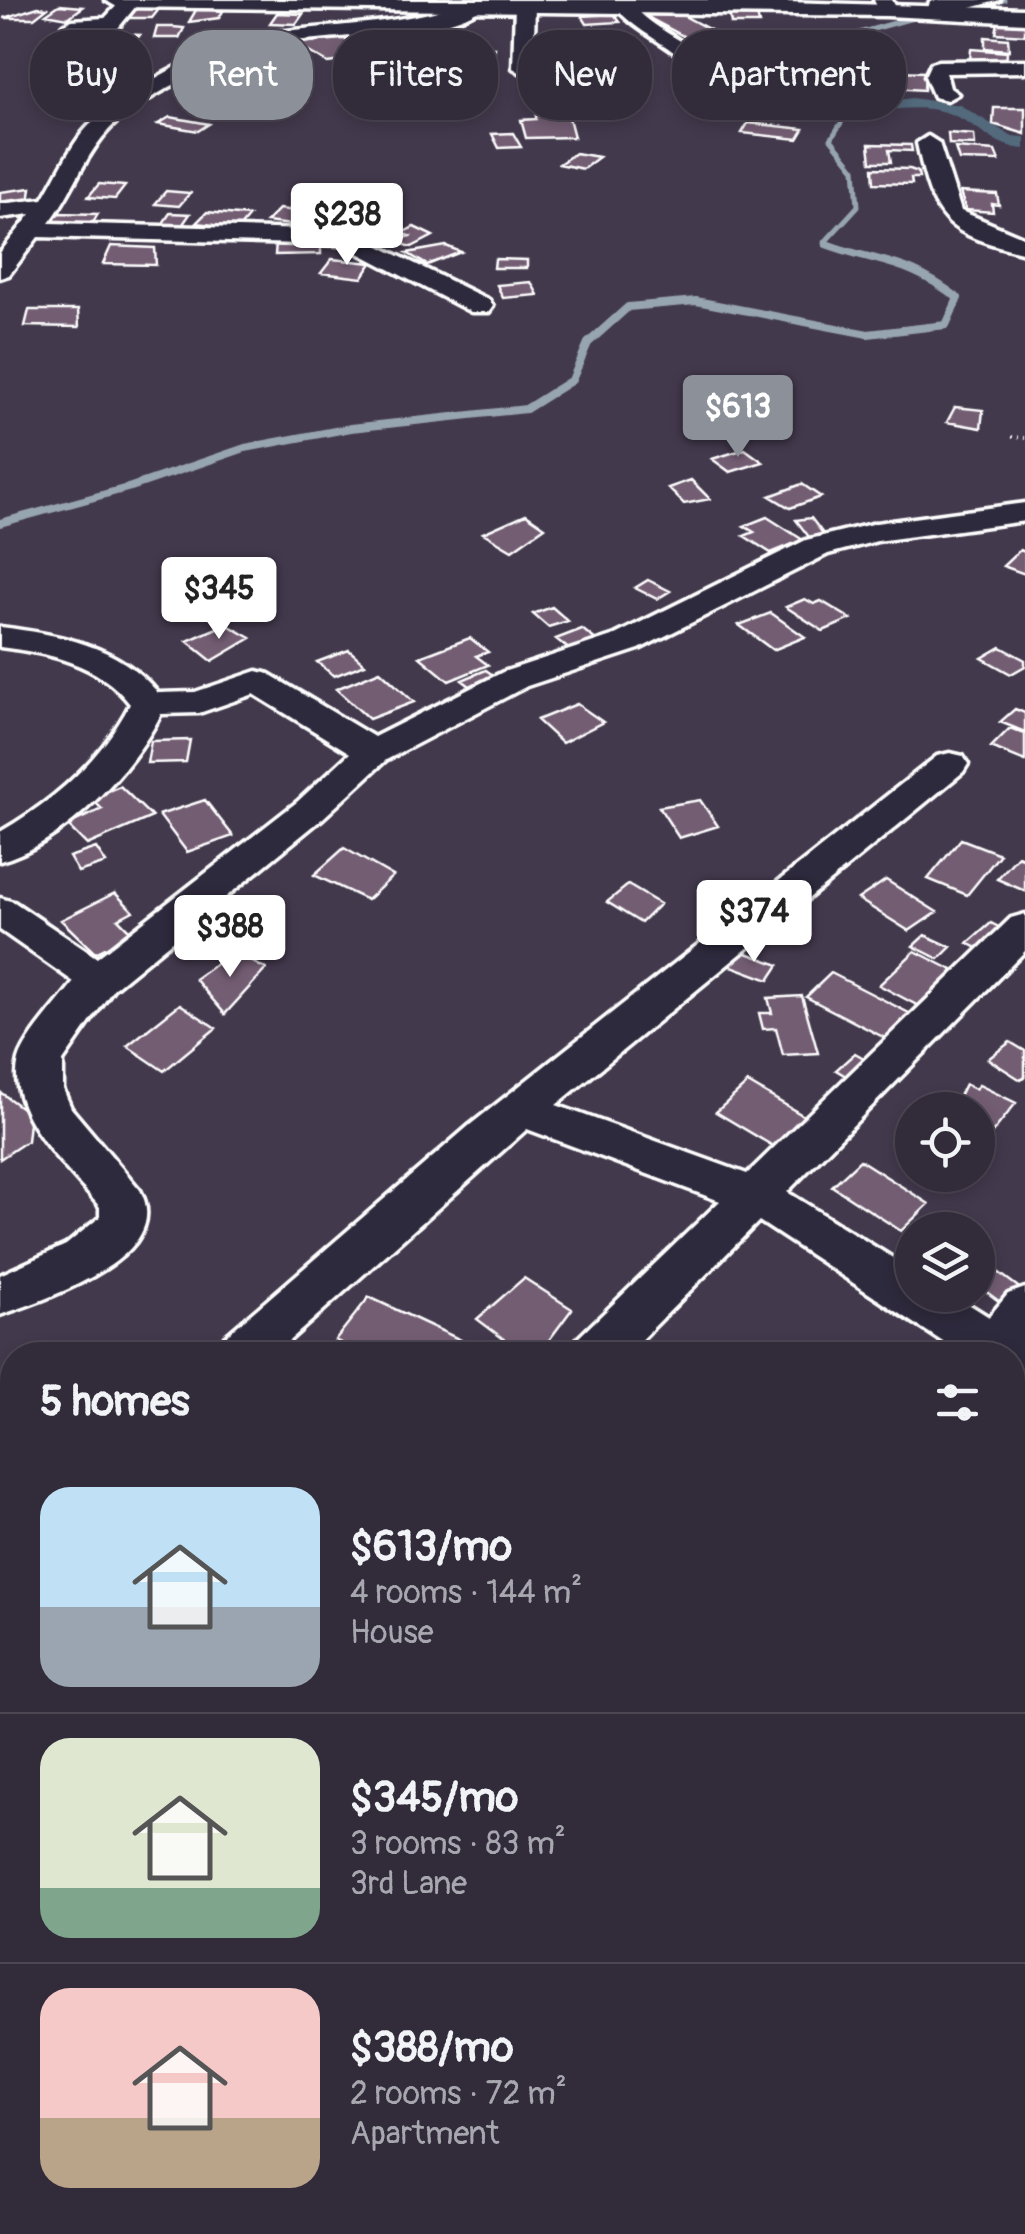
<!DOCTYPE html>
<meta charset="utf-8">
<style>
body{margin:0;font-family:Pangolin,sans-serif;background:#3d3745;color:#f1f3f6;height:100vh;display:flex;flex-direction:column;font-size:38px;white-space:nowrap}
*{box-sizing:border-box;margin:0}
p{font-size:32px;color:#a8a7af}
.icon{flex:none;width:55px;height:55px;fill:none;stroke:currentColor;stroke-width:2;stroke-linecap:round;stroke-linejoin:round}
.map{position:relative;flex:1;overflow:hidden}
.panel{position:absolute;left:0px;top:1342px;width:1025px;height:892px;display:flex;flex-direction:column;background:#322b3a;border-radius:40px 40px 0 0;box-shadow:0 5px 15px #0003,0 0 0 2px #4d4754}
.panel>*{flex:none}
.guide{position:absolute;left:30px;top:30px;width:965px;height:90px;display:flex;gap:20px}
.fabs{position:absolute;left:895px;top:1092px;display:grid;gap:20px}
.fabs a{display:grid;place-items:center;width:100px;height:100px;border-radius:50%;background:#322b3a;box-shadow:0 5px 15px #0003,0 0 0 2px #4d4754;font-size:50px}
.price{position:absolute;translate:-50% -85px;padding:0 22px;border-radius:10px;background:#fff;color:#222;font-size:32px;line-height:65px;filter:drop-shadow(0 2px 5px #0008)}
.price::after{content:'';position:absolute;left:50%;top:60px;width:30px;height:22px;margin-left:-15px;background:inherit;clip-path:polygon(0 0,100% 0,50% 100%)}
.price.current{background:#8c9099;color:#fff}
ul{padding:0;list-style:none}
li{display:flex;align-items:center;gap:30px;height:250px;padding:0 40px}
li+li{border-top:2px solid #4d4754}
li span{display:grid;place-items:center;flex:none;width:280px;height:200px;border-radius:30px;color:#555}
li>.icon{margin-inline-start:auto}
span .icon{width:120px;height:120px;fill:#fffc;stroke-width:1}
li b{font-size:42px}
h2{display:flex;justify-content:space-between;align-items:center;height:120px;padding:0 40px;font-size:42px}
.pill{padding:0 35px;border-radius:40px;background:#322b3a;box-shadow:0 5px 15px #0003,0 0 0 2px #4d4754;font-size:35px;line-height:90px}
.pill.current{background:#8c9099;color:#fff}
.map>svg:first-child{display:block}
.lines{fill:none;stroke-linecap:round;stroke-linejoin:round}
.stream-far1{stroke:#97a5b0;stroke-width:5}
.stream{stroke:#97a5b0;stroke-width:8}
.canal{fill:#52697c;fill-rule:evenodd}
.building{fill:#735d73;stroke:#fff;stroke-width:2.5}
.minor-casing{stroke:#fff;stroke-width:7}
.major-casing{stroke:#fff;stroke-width:7}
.path{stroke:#fff;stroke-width:4;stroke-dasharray:1 5;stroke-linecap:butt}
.minor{fill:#2f2a3d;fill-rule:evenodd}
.major{fill:#2f2a3d;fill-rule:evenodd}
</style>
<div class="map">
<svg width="1025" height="2234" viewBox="0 0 1025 2234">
<rect width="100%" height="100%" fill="#43394d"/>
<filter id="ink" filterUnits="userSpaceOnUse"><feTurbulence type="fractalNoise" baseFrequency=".01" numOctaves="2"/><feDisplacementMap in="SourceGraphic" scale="20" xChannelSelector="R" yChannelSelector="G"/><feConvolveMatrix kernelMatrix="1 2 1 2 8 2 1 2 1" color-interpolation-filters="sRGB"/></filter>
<g filter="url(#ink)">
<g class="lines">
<path class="stream-far1" d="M 970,7 L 1004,0
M 833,246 L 824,243 L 858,206 L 855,169 L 831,139 L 873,72 L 852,35 L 927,14"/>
<path class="stream" d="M 0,523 L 131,487 L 245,448 L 351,428 L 526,409 L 572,380 L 588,343 L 628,307 L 696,301 L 868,334 L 946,325 L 958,298 C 905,258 883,265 826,244"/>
<path class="canal" d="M 912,98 L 960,105 L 1011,136 L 1025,137 L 1025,149 C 994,147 980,126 953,115 C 919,101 876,112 842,119 L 833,114 L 856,106 Z"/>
</g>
<path class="building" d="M 59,5 L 83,7 L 68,18 L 46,14 Z
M 38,7 L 47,8 L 34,18 L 4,18 Z
M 135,7 L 160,8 L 152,18 L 127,18 Z
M 669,8 L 716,33 L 687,38 L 640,13 Z
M 196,10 L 211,10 L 223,11 L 219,18 L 189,22 Z
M 277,13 L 303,14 L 296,24 L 270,23 Z
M 729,13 L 757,14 L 759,24 L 731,24 Z
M 614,14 L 620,22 L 587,24 L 582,16 Z
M 998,22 L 1025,24 L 1025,35 L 996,33 Z
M 157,27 L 173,27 L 184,28 L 179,38 L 154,38 Z
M 104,32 L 117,34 L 140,35 L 130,48 L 89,46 Z
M 78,34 L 73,39 L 83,39 L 77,46 L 48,46 L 55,39 L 43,38 Z
M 343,37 L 364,58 L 328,63 L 295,44 Z
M 985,37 L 1008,39 L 1009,50 L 985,48 Z
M 210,38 L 230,42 L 210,52 L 190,48 Z
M 605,40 L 626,50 L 597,57 L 576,46 Z
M 402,43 L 441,43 L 440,50 L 401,50 Z
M 465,48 L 495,48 L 493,59 L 463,58 Z
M 971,49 L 1007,52 L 1006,62 L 970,60 Z
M 541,51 L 564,51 L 565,63 L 542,63 Z
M 254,63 L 257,68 L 267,67 L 271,74 L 232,78 L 228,71 L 238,70 L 236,65 Z
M 895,71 L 925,72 L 924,90 L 893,88 Z
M 80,83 L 107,86 L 96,93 L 58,92 Z
M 262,92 L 287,98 L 264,109 L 238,103 Z
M 729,106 L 751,109 L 739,121 L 716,118 Z
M 431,108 L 464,114 L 452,122 L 419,116 Z
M 994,108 L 1025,108 L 1025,134 L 993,124 Z
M 536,115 L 569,118 L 574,137 L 526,138 L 521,120 L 536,119 Z
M 170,117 L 209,124 L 198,131 L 158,124 Z
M 748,123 L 804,129 L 798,139 L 742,133 Z
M 513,133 L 521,147 L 499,148 L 492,134 Z
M 948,133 L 974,135 L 975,145 L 949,144 Z
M 869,144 L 911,145 L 912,151 L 889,150 L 891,162 L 871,162 Z
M 955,148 L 995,151 L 999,161 L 959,160 Z
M 575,153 L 599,157 L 583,169 L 559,164 Z
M 873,168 L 910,169 L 918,172 L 919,178 L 911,178 L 912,184 L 874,183 Z
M 99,184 L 125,186 L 115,199 L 88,197 Z
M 31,188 L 29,203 L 0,207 L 0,192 Z
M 166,191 L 190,193 L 179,206 L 155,204 Z
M 960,192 L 997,194 L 999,205 L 992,204 L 993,212 L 966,210 Z
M 327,201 L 354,204 L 340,219 L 312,216 Z
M 279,209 L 305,212 L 292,225 L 266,222 Z
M 207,212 L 249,216 L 239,228 L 196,223 Z
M 57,213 L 98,214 L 92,224 L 51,223 Z
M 170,213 L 190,214 L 181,227 L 161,226 Z
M 371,215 L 399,224 L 379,233 L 351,224 Z
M 414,227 L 433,236 L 412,247 L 396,242 L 410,236 L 402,233 Z
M 321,241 L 321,254 L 275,255 L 276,242 Z
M 111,246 L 155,248 L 156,265 L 103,264 Z
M 446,246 L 461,252 L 427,265 L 407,253 Z
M 332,259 L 372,263 L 362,278 L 321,273 Z
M 495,259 L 527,260 L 527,268 L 494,268 Z
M 531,282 L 538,295 L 503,298 L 497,285 Z
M 29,310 L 78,310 L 79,327 L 25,326 Z
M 955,407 L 983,410 L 981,428 L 947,422 Z
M 745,449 L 763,462 L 730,472 L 712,459 Z
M 691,480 L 710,499 L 684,504 L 668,488 Z
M 802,484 L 821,497 L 790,508 L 770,496 Z
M 526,514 L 545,527 L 512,550 L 483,533 Z
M 767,517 L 803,540 L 771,553 L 744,536 L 754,532 L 744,526 Z
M 811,518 L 824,535 L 809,537 L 796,520 Z
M 1020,550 L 1025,552 L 1025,574 L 1003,566 Z
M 648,580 L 670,591 L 657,599 L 635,588 Z
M 805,599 L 814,604 L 821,601 L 851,619 L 823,631 L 786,607 Z
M 552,607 L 568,621 L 548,627 L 533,614 Z
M 771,613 L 805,637 L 773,650 L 739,625 Z
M 226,624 L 251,638 L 212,661 L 187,641 Z
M 582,629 L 601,644 L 575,654 L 556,639 Z
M 470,638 L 488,652 L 476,656 L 488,665 L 449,681 L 420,657 Z
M 1001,647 L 1025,660 L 1025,666 L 1011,674 L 982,658 Z
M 349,650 L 365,664 L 334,676 L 317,662 Z
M 486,670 L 504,683 L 478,692 L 462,680 Z
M 380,671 L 414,702 L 369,719 L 336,689 Z
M 577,704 L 603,722 L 562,743 L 537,720 Z
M 1015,709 L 1025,713 L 1025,732 L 1000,722 Z
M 1010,728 L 1025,734 L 1025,761 L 991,747 Z
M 190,740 L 186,762 L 147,763 L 151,741 Z
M 120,786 L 152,817 L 87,845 L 67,825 L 102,809 L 91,798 Z
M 205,800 L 233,836 L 187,852 L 159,815 Z
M 700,800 L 718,826 L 679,838 L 659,807 Z
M 961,839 L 1000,854 L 967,895 L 928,879 Z
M 96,848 L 106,863 L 78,872 L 69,857 Z
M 344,848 L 393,876 L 367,900 L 314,875 Z
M 1018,856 L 1025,859 L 1025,891 L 997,879 Z
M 886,880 L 937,912 L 909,931 L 858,899 Z
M 628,885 L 660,904 L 641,923 L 607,902 Z
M 115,893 L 133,911 L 118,919 L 133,934 L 95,953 L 61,920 Z
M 991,923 L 1012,934 L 989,954 L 968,943 Z
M 925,935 L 951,947 L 939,959 L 913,946 Z
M 915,951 L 964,976 L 928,1011 L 879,985 Z
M 233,952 L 266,969 L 225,1014 L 195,979 Z
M 744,952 L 779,965 L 769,980 L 726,964 Z
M 831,973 L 911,1014 L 887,1039 L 806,997 Z
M 802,996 L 818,1053 L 783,1055 L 776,1028 L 763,1029 L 759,1013 L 772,1013 L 768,998 Z
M 180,1004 L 216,1028 L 164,1071 L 127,1046 Z
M 1010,1042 L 1025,1051 L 1025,1077 L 1021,1080 L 988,1059 Z
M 855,1053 L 878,1066 L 859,1084 L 836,1070 Z
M 748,1083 L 809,1119 L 778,1149 L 716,1112 Z
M 965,1084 L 975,1089 L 979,1085 L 1016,1103 L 985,1142 L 978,1138 L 978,1110 L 952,1110 Z
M 0,1092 L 30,1114 L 27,1141 L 0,1159 Z
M 912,1129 L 912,1157 L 895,1145 Z
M 860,1160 L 929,1204 L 901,1231 L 832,1186 Z
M 998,1272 L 1025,1292 L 1008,1308 L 980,1287 Z
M 524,1278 L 572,1309 L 538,1355 L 525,1355 L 477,1319 Z
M 369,1297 L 461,1340 L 450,1355 L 365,1355 L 335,1340 Z
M 1025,1395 L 1025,1430 L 1012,1422 L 1012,1408 Z
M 1012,1609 L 1025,1615 L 1025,1661 L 1012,1655 Z
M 0,1628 L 12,1638 L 12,1736 L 0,1748 Z
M 1012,1967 L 1025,1974 L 1025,2107 L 1012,2100 Z
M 1012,2139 L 1025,2147 L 1025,2221 L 1020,2234 L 1003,2222 L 1012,2222 Z
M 596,2222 L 690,2222 L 683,2234 L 592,2234 Z
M 925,2222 L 937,2222 L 951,2234 L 918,2234 Z"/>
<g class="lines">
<g class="minor-casing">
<path id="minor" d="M 122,0 L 141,0 L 118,28 L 72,32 L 62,26 L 72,20 L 105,18 Z
M 525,0 L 535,6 L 533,68 L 523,74 L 513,68 L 515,6 Z
M 610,0 L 629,0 C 652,33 695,40 718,75 L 715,79 L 701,79 C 677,44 634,35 610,0 Z
M 874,0 L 892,0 L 897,9 L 880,13 Z
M 1000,0 L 937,17 L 927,11 L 930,2 L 937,0 Z
M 466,2 L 483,6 C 447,39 318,33 267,46 C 224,57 135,99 106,133 C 83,159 71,195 49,223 L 348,231 L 489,300 L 493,306 L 489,312 L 471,312 L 343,245 L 38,237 L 9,275 L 0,278 L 0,253 L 31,214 L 0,218 L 0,204 L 43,199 C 58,175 72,140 93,122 C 131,87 218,40 270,33 C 335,24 405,25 466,2 Z
M 1025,60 L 1025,72 L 946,73 L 950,88 L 958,94 L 947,100 L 934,97 L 925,76 L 931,63 L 938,61 Z
M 928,136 L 939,143 L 961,211 L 1025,238 L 1025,253 C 944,233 934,223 917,143 Z
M 1025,503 L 1025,521 L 877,541 L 828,554 L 639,649 L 527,686 L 386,760 L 323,818 L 113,989 L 63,1061 L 63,1089 L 71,1108 L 140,1190 C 176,1257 46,1299 0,1315 L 0,1275 L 66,1245 L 100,1217 L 100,1207 C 69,1169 5,1114 19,1060 C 25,1038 60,1001 74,982 L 0,930 L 0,898 L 14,902 L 97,958 L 297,802 L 350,753 L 254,694 L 199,713 L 161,714 C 133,770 62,845 0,861 L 0,832 C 54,801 101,760 130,704 C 99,663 48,653 0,647 L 0,627 C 57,634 120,645 158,693 L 195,692 L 257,671 L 269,674 L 374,737 L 503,672 L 615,635 L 806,540 L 876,523 Z
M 950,753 L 963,756 L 968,764 L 963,772 L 556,1105 L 747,1174 L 1011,918 L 1025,914 L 1025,951 L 787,1192 L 912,1270 L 912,1295 L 954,1295 L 989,1317 L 1008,1294 L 1025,1288 L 1025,1370 L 1012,1375 L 1012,1355 L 963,1355 L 759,1221 L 626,1355 L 569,1355 L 576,1340 L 720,1201 L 527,1129 L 273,1355 L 214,1355 L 221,1340 L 470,1125 L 937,756 Z
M 12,1530 L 12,1586 L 0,1591 L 0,1535 Z
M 1025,1810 L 1025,1888 L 1012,1893 L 1012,1815 Z
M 12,1932 L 12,2002 L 0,2008 L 0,1937 Z
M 759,2222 L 832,2222 L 827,2234 L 754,2234 Z"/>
</g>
<g class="major-casing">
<path id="major" d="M 105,0 L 714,0 L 1025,9 L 1025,23 L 887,16 L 117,7 Z"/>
</g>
<path class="path" d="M 1012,437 L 1025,438"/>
<use href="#minor" class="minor"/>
<use href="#major" class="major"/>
</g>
</g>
</svg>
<div class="fabs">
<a><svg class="icon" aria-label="locate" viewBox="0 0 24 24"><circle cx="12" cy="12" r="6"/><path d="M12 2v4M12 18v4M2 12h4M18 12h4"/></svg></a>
<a><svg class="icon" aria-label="layers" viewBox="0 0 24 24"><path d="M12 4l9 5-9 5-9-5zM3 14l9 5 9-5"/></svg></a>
</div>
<b class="price" style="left:347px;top:268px">$238</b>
<b class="price current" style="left:738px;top:460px">$613</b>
<b class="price" style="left:219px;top:642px">$345</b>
<b class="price" style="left:754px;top:965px">$374</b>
<b class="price" style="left:230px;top:980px">$388</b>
<div class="guide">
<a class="pill">Buy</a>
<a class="pill current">Rent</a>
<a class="pill">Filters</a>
<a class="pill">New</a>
<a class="pill">Apartment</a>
</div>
<section class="panel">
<h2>5 homes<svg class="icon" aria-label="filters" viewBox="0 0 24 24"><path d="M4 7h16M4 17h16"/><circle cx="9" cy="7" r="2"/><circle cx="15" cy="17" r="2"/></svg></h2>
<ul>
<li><span style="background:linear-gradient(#bfe0f5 60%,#9aa5b1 0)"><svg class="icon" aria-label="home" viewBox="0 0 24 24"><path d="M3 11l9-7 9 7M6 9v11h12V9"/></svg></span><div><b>$613/mo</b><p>4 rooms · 144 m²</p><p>House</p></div></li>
<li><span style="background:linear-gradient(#dfe7d0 75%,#7fa58c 0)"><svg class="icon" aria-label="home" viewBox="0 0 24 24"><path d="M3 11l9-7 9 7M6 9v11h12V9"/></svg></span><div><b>$345/mo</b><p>3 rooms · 83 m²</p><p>3rd Lane</p></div></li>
<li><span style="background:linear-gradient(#f6c9c9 65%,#b9a48a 0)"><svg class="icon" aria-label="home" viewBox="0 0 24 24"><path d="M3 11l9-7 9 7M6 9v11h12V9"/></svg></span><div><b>$388/mo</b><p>2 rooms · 72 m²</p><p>Apartment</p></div></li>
</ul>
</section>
</div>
